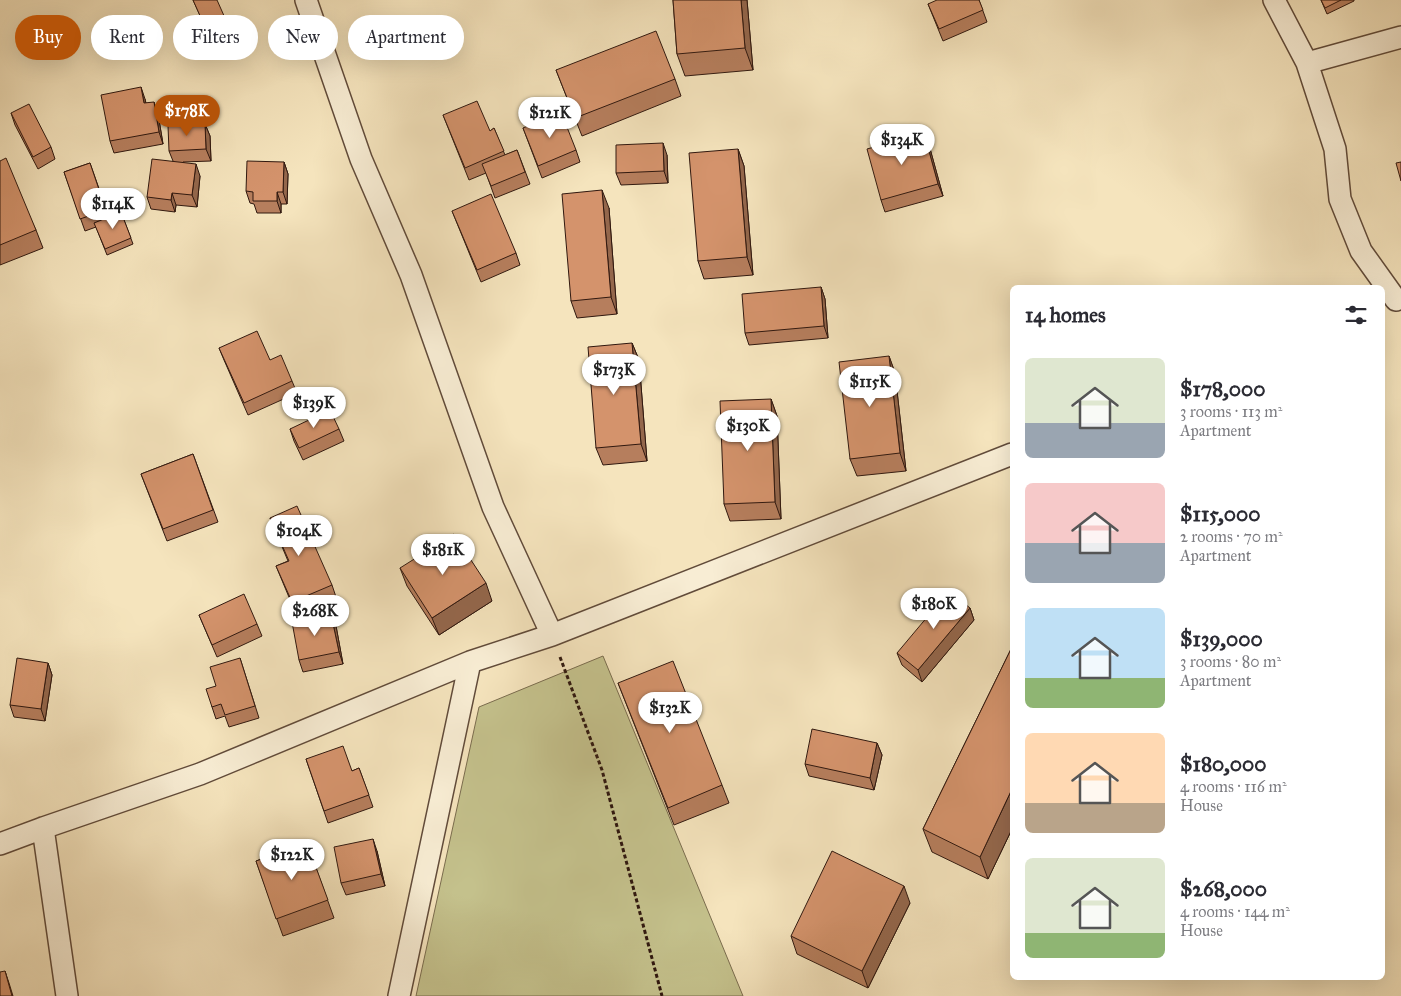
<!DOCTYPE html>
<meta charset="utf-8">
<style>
body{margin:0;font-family:"IM FELL Great Primer",serif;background:#f2f2f3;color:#2b2b33;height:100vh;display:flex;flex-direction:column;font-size:19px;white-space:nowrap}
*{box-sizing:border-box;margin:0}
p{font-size:16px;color:#7c7c81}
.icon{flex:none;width:28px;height:28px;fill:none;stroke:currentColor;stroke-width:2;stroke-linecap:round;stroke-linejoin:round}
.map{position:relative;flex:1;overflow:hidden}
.sheet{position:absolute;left:1010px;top:285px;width:375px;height:695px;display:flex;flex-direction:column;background:#fff;border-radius:8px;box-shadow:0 5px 20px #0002}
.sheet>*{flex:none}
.hud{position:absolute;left:15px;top:15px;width:475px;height:45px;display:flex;gap:10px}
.price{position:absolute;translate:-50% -42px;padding:0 11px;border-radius:18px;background:#fff;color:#222;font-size:16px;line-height:32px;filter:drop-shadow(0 1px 2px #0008)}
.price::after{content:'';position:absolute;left:50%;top:30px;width:15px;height:11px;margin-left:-8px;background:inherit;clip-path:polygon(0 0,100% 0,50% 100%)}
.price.selected{background:#b45309;color:#fff}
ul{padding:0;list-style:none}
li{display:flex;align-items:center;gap:15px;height:125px;padding:0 15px}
li span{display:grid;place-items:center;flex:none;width:140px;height:100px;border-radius:8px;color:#555}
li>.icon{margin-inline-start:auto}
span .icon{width:60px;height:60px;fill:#fffc;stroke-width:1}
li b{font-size:21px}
h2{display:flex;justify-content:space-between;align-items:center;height:60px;padding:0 15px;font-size:21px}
.chip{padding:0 18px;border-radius:22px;background:#fff;box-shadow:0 5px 20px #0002;font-size:18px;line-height:45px}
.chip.selected{background:#b45309;color:#fff}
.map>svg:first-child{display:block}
.green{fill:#c4c18c;stroke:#7a6c4e}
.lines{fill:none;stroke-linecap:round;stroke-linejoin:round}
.street-casing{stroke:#614b3a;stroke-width:24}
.path{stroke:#30180f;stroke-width:3;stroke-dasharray:4 2.5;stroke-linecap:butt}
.street{stroke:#f8edd4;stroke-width:21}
.wall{fill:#b67e5d;stroke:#30180f}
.shaded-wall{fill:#94674c;stroke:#30180f}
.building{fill:#d4936c;stroke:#30180f}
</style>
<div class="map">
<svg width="1401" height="996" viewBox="0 0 1401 996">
<rect width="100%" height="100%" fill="#f5e4bd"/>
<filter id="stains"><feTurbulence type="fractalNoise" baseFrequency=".004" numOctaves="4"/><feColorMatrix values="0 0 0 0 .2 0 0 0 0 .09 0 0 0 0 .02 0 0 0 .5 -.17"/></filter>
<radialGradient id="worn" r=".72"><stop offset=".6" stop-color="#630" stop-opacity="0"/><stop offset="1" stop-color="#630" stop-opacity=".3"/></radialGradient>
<path class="green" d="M 603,656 L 743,996 L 416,996 L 479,707 Z"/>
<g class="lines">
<g class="street-casing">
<path id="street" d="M 306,0 L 361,159 L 411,275 L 493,507 L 552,635
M 1274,0 L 1307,63 L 1401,37
M 1307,63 L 1335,149 L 1340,199 L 1361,251 L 1396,300
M 43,828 L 67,996
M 0,844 L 43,828 L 200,774 L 470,662 L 552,635 L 1012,454
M 399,996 L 470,662"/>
</g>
<path class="path" d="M 560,657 L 602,770 L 662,996"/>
<use href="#street" class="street"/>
</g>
<path class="wall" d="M 193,0 L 225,18 L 227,24 L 208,33 Z
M 673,0 L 747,0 L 753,70 L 685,76 L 677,54 Z
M 979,0 L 987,22 L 943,41 L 928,4 Z
M 1321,0 L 1354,0 L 1354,1 L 1327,14 Z
M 556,70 L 675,79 L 681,96 L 582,136 Z
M 145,99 L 146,103 L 158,114 L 163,144 L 114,153 L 110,141 Z
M 11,113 L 51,147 L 55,159 L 38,169 L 15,125 Z
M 443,115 L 490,131 L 494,128 L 505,155 L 517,150 L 530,184 L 495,198 L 486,173 L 469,180 Z
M 205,124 L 210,136 L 211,161 L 183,162 L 200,176 L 197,207 L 176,205 L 175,212 L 151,209 L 147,197 L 173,161 L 169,151 Z
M 523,128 L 576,150 L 580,162 L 542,178 Z
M 924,133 L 929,145 L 943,196 L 885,212 L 881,200 Z
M 738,149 L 744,166 L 753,275 L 704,279 L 698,261 Z
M 667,155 L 668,183 L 621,185 L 616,173 Z
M 0,161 L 36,230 L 43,248 L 0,265 Z
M 284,162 L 288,174 L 287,204 L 281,204 L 281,213 L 257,213 L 254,204 L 250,203 L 246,191 Z
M 90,163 L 109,217 L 121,212 L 133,244 L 107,255 L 96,227 L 85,231 L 64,172 Z
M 609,208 L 617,314 L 577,318 L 571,301 Z
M 452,211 L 516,253 L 520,265 L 481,282 Z
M 821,287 L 825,299 L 828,338 L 749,345 L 745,333 Z
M 632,343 L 639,360 L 647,461 L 603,465 L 596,448 Z
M 219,348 L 270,360 L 292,381 L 297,393 L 248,415 L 224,360 Z
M 889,356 L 895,373 L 906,471 L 857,476 L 850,459 Z
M 771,399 L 777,416 L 781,519 L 730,521 L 724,504 Z
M 290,429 L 339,429 L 344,441 L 303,460 L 294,441 Z
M 193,454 L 218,522 L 167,541 L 141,474 Z
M 270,518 L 332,585 L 336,597 L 296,614 L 276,566 L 288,561 Z
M 400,568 L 492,601 L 439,635 L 407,586 Z
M 970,608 L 974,620 L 922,682 L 902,665 L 897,653 Z
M 331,614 L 336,626 L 343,664 L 303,672 L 299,660 Z
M 199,615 L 257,624 L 262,636 L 217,657 Z
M 1012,647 L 1012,829 L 988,879 L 932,852 L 923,829 Z
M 240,658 L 259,718 L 229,727 L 225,716 L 216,719 L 212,707 L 216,686 Z
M 48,663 L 52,675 L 45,721 L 14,717 L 10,705 Z
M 618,683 L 722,785 L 729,803 L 674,825 Z
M 877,743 L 882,755 L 874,790 L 809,776 L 805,764 Z
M 306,759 L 352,771 L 359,768 L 373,807 L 328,823 Z
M 307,843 L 334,918 L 283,936 L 256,861 Z
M 377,851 L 385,886 L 346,895 L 341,883 Z
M 910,903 L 868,988 L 797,954 L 791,936 Z"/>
<path class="shaded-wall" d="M 741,0 L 747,0 L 753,70 L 745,48 Z
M 141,87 L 145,99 L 148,115 L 144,103 Z
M 154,102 L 158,114 L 163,144 L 159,132 Z
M 205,124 L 210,136 L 211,161 L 206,149 Z
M 924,133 L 929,145 L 943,196 L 938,184 Z
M 663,143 L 667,155 L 668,183 L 664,171 Z
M 738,149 L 744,166 L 753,275 L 747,257 Z
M 284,162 L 288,174 L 287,204 L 283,192 Z
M 196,164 L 200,176 L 197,207 L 192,195 Z
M 602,190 L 609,208 L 617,314 L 611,297 Z
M 277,192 L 281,204 L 281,213 L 277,201 Z
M 172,193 L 176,205 L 175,212 L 171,200 Z
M 821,287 L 825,299 L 828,338 L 824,326 Z
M 632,343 L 639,360 L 647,461 L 641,444 Z
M 889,356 L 895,373 L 906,471 L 900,453 Z
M 771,399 L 777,416 L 781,519 L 775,502 Z
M 486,583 L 492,601 L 439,635 L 432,618 Z
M 970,608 L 974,620 L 922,682 L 918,670 Z
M 331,614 L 336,626 L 343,664 L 339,652 Z
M 48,663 L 52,675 L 45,721 L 41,709 Z
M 877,743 L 882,755 L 874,790 L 870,778 Z
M 1012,789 L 1012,829 L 988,879 L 980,857 Z
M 373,839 L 377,851 L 385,886 L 381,874 Z
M 904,886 L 910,903 L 868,988 L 862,971 Z
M 5,971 L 9,983 L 13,996 L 12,996 Z"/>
<path class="building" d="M 193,0 L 217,0 L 225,18 L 205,27 Z
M 673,0 L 741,0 L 745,48 L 677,54 Z
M 937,0 L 979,0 L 983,10 L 939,29 L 928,4 Z
M 1321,0 L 1341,0 L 1325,8 Z
M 656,31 L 675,79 L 575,118 L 556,70 Z
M 141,87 L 144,103 L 154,102 L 159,132 L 110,141 L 101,95 Z
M 477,101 L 490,131 L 494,128 L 504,151 L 465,168 L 443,115 Z
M 29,104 L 51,147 L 33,157 L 11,113 Z
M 561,112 L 576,150 L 538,166 L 523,128 Z
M 205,124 L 206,149 L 169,151 L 168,126 Z
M 924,133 L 938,184 L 881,200 L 867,149 Z
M 663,143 L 664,171 L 616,173 L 616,145 Z
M 738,149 L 747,257 L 698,261 L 689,153 Z
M 517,150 L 525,172 L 491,186 L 482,164 Z
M 6,158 L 36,230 L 0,245 L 0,161 Z
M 152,159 L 196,164 L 192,195 L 172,193 L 171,200 L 147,197 Z
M 247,161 L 284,162 L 283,192 L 277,192 L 277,201 L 253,201 L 253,192 L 246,191 Z
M 1401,162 L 1401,181 L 1396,163 Z
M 90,163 L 106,210 L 80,219 L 64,172 Z
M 602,190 L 611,297 L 571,301 L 562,194 Z
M 491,194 L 516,253 L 477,270 L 452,211 Z
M 121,212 L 131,238 L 105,249 L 94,223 Z
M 821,287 L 824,326 L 745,333 L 742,294 Z
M 257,331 L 270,360 L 281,355 L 292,381 L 244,403 L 219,348 Z
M 632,343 L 641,444 L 596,448 L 588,347 Z
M 889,356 L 900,453 L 850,459 L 839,362 Z
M 771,399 L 775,502 L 724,504 L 720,401 Z
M 330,410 L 339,429 L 299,448 L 290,429 Z
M 193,454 L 213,510 L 163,529 L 141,474 Z
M 297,506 L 332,585 L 292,602 L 276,566 L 289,561 L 270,518 Z
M 454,534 L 486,583 L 432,618 L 400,568 Z
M 949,591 L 970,608 L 918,670 L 897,653 Z
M 244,594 L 257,624 L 212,645 L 199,615 Z
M 331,614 L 339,652 L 299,660 L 292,622 Z
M 1012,647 L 1012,789 L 980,857 L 923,829 Z
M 17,658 L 48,663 L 41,709 L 10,705 Z
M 240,658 L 255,706 L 225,715 L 221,704 L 212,707 L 206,689 L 216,686 L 210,667 Z
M 673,661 L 722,785 L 668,808 L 618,683 Z
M 812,729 L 877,743 L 870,778 L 805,764 Z
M 343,746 L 352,771 L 359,768 L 369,795 L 324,811 L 306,759 Z
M 373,839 L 381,874 L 341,883 L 334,847 Z
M 307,843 L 328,900 L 276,919 L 256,861 Z
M 832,851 L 904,886 L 862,971 L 791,936 Z
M 5,971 L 12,996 L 0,996 L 0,972 Z"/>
<rect width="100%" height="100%" filter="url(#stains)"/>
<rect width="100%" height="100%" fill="url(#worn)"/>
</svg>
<b class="price selected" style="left:187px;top:137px">$178K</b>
<b class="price" style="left:550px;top:139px">$121K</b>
<b class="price" style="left:902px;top:166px">$134K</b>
<b class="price" style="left:113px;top:230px">$114K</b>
<b class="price" style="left:614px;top:396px">$173K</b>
<b class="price" style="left:870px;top:408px">$115K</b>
<b class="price" style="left:314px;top:429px">$139K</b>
<b class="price" style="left:748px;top:452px">$130K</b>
<b class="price" style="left:299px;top:557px">$104K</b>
<b class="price" style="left:443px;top:576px">$181K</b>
<b class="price" style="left:934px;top:630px">$180K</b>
<b class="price" style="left:315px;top:637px">$268K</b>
<b class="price" style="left:670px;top:734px">$132K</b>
<b class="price" style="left:292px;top:881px">$122K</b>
<div class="hud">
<a class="chip selected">Buy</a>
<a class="chip">Rent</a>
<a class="chip">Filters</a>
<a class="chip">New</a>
<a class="chip">Apartment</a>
</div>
<section class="sheet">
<h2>14 homes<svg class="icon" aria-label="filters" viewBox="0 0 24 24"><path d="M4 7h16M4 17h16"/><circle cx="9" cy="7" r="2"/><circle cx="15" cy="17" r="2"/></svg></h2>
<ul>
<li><span style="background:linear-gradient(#dfe7d0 65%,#9aa5b1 0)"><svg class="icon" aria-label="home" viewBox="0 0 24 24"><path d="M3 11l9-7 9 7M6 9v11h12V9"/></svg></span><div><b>$178,000</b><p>3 rooms · 113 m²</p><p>Apartment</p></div></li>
<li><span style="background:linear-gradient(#f6c9c9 60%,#9aa5b1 0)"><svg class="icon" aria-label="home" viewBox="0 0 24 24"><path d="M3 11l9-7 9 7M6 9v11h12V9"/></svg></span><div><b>$115,000</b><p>2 rooms · 70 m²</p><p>Apartment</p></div></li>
<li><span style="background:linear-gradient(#bfe0f5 70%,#8fb573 0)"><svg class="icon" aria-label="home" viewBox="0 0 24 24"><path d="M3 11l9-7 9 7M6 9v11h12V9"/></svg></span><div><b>$139,000</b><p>3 rooms · 80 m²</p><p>Apartment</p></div></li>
<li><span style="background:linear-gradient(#ffd9b3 70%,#b9a48a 0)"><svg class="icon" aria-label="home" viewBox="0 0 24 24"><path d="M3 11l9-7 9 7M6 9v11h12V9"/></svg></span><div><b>$180,000</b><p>4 rooms · 116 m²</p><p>House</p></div></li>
<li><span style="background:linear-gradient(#dfe7d0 75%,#8fb573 0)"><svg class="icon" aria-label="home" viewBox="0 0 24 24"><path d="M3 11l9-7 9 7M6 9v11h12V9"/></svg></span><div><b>$268,000</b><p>4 rooms · 144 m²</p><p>House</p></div></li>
</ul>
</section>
</div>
